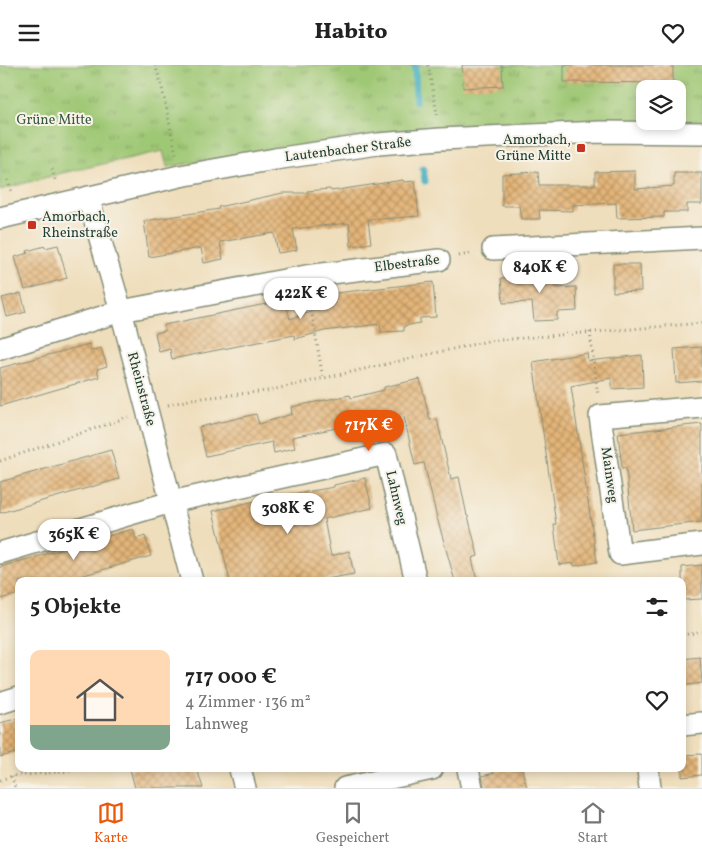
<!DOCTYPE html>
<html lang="de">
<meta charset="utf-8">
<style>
body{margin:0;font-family:Vollkorn,serif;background:#f6f6f6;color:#222;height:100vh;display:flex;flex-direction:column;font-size:19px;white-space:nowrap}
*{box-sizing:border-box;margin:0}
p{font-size:16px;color:#767676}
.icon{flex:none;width:28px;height:28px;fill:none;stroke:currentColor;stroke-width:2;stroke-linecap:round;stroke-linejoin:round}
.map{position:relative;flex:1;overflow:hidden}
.drawer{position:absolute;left:15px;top:512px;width:671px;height:195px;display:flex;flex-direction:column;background:#fff;border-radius:10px;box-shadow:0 2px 8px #0003}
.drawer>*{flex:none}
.fabs{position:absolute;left:636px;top:15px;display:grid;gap:10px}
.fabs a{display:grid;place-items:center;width:50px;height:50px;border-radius:10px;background:#fff;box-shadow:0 2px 8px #0003;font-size:25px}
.price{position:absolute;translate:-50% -42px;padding:0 11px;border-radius:18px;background:#fff;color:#222;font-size:16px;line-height:32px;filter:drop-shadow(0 1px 2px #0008)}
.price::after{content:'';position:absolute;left:50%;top:30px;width:15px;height:11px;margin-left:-8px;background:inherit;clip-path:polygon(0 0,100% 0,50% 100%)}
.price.selected{background:#ea580c;color:#fff}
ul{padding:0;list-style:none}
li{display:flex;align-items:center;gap:15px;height:125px;padding:0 15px}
li span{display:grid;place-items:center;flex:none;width:140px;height:100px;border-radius:10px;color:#555}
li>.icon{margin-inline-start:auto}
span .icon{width:60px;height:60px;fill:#fffc;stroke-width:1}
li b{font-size:21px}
h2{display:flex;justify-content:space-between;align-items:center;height:60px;padding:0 15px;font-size:21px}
header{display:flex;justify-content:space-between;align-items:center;height:65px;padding:0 15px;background:#fff;font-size:22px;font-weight:800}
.menu{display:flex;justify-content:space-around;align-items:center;height:70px;border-top:1px solid #e0e0e0;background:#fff;font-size:14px;color:#767676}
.menu a{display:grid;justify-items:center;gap:2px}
.menu .selected{color:#ea580c}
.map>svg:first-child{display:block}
.grass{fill:url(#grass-tufts);stroke:#5f8254;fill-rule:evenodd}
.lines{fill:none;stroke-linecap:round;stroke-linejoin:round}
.stream{stroke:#41aebf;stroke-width:7}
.building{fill:url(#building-cross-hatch)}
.street-casing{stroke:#878e78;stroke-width:24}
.path{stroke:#878e78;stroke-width:3;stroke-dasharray:1 4;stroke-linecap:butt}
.street{stroke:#fff;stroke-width:21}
.poi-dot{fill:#c8321e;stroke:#f7f3e8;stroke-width:2}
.labels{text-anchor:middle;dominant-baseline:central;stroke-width:4;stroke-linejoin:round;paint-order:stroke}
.park-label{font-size:14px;fill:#395941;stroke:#f7f3e8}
.poi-label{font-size:14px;fill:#1f3d34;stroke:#f7f3e8;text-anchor:end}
.street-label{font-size:14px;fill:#1f3d34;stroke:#f7f3e8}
</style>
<header><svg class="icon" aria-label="menu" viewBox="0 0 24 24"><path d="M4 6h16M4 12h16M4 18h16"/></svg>Habito<svg class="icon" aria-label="heart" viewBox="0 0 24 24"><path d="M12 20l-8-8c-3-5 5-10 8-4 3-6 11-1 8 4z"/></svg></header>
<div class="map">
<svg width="702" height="723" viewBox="0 0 702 723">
<defs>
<pattern id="grass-tufts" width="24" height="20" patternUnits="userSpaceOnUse" patternTransform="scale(1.25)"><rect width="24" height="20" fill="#9fc874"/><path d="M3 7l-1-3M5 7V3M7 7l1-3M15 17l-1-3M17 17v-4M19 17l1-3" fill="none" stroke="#81a460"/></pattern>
<pattern id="building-cross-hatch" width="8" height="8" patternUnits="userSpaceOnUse" patternTransform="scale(1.25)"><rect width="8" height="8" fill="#e4b579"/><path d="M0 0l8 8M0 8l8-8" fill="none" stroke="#b89464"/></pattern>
</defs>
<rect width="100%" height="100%" fill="#f7f3e8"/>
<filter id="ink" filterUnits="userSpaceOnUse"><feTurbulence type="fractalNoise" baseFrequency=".02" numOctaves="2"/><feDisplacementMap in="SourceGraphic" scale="10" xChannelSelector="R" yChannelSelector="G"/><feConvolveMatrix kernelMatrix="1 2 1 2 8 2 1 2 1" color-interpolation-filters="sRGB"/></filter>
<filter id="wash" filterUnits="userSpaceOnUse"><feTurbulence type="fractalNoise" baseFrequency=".0096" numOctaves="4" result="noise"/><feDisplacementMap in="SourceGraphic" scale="20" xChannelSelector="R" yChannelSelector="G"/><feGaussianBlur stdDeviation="1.12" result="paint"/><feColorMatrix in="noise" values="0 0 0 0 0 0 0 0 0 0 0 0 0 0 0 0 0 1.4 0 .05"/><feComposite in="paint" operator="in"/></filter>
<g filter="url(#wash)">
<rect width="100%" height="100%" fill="#efdebc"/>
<path class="grass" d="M 0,0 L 702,0 L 702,57 L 572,56 L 389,67 L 167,102 L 163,86 L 62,108 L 0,125 ZM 645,24 L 678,24 L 678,56 L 645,56 Z"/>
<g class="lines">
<path class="stream" d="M 415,0 L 416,36
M 423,104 L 425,116"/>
</g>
<g id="blocks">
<path class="building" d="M 462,0 L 502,0 L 503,21 L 463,23 Z
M 564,0 L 673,0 L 673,18 L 564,17 Z
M 635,106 L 635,124 L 674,121 L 674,108 L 702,108 L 702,139 L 687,139 L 687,147 L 664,147 L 664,152 L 617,153 L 616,138 L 573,140 L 573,146 L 539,145 L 540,154 L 521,154 L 519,141 L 502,141 L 502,109 L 538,107 L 539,120 L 595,120 L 595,107 Z
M 403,115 L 404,117 L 415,116 L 419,151 L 368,155 L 371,178 L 351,181 L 349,158 L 293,164 L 297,185 L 278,188 L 274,168 L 220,177 L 223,194 L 204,198 L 201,183 L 149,192 L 144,156 L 219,144 L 218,142 L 283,128 L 308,128 L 307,126 L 330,124 L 331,126 Z
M 58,180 L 67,213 L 25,225 L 15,192 L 28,188 L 27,186 L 45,181 L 45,183 Z
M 613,199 L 640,199 L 641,226 L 613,227 Z
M 554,203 L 555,223 L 576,222 L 577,246 L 557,247 L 557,255 L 534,256 L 532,237 L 503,238 L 501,213 L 521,211 L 521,206 Z
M 433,217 L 436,252 L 420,253 L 420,258 L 404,261 L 404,266 L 381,267 L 380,259 L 324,266 L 295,274 L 294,270 L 172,294 L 170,284 L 159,287 L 155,268 L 165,266 L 164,260 L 285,235 L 290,254 L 328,241 L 327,229 Z
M 21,228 L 26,247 L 7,252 L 2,233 Z
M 89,279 L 91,286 L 101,283 L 107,301 L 97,304 L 99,312 L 0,341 L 0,303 Z
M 702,282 L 702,316 L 676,318 L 674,284 Z
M 587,288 L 588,296 L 642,290 L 643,322 L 612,324 L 611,313 L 571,321 L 597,497 L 574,501 L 574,498 L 559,500 L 554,460 L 556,459 L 533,297 Z
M 420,314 L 430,355 L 437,354 L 451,414 L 459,412 L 467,451 L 468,451 L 478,491 L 472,493 L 477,516 L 455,516 L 436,449 L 424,398 L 415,400 L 404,352 L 392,355 L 390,346 L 355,354 L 356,359 L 292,372 L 295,383 L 274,388 L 272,377 L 206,391 L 199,362 L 256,349 L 259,359 L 292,349 L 291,342 L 350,330 L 351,333 L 384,325 L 384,322 Z
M 702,359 L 702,457 L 632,465 L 626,403 L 622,403 L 618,368 Z
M 111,385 L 119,414 L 0,448 L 0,417 Z
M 365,413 L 372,443 L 324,454 L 331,491 L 349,486 L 354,509 L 315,516 L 230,516 L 213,446 L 251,437 L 334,422 L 334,420 Z
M 133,464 L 136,474 L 145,471 L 151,491 L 63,516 L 19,516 L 19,529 L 0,534 L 0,502 Z
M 702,500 L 702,534 L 682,535 L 682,502 Z
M 700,592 L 702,618 L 682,621 L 682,594 Z
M 19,653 L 19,687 L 0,692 L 0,658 Z
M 702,689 L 702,710 L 682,712 L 682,690 Z
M 130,704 L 197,704 L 203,723 L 135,723 Z
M 493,704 L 522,704 L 527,723 L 484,723 L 482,711 L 494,708 Z"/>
</g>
</g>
<g filter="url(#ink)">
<use href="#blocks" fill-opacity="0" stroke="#878e78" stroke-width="1"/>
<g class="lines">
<g class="street-casing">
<path id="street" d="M 88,132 L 121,246 L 192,516
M 0,153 L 180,111 L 275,94 L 378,79 L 440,74 L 601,67 L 702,68
M 493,184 L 702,173
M 0,284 L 121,246 L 306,211 L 439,195
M 702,342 L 600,351 L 620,489 L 702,479
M 0,488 L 171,437 L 386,389 L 416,516
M 0,638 L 19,632
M 682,660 L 702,658
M 240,704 L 245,723
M 468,704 L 472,723
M 648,704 L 650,723
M 345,723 L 432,704"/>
</g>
<path class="path" d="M 155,0 L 161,18 L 176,89
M 428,0 L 438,54
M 52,104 L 56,118
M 8,115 L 12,129
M 459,191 L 473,188
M 309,231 L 323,314
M 590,267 L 598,331
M 168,340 L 193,334 L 267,326 L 488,276 L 702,258
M 0,396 L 128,352
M 682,570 L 702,567
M 12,711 L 15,723
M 0,715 L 12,711 L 70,706 L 76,704"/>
<use href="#street" class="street"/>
</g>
</g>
<g class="poi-dot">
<rect x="576" y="78" width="10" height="10" rx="2.5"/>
<rect x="27" y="155" width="10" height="10" rx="2.5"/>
</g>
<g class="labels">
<g class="park-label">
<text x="54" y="55">Grüne Mitte</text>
</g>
<g class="poi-label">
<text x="571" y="75">Amorbach,<tspan x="571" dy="16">Grüne Mitte</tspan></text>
<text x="42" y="152" text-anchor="start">Amorbach,<tspan x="42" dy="16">Rheinstraße</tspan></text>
</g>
<g class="street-label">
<text transform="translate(348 85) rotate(-7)">Lautenbacher Straße</text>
<text transform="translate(407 199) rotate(-7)">Elbestraße</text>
<text transform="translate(141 324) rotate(75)">Rheinstraße</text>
<text transform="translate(609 410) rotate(82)">Mainweg</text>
<text transform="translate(396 433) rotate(77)">Lahnweg</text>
</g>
</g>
</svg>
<div class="fabs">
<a><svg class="icon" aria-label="layers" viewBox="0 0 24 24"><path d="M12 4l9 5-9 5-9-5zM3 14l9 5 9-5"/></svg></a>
</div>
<b class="price" style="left:540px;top:229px">840K €</b>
<b class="price" style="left:301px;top:255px">422K €</b>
<b class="price selected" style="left:369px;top:387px">717K €</b>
<b class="price" style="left:288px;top:470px">308K €</b>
<b class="price" style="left:74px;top:496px">365K €</b>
<section class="drawer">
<h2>5 Objekte<svg class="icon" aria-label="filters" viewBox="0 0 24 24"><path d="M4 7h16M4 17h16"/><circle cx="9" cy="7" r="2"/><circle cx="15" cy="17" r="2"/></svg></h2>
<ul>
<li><span style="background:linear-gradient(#ffd9b3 75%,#7fa58c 0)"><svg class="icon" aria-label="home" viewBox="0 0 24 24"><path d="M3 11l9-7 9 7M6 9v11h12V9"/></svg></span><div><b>717 000 €</b><p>4 Zimmer · 136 m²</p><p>Lahnweg</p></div><svg class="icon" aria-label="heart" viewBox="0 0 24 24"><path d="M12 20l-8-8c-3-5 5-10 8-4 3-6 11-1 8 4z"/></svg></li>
</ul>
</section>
</div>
<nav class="menu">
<a class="selected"><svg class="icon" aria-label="map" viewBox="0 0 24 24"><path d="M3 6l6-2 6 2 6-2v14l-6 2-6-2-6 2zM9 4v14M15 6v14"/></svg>Karte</a>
<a><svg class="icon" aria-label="saved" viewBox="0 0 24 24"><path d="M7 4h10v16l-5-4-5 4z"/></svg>Gespeichert</a>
<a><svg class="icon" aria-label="home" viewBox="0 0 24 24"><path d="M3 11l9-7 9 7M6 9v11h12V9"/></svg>Start</a>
</nav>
